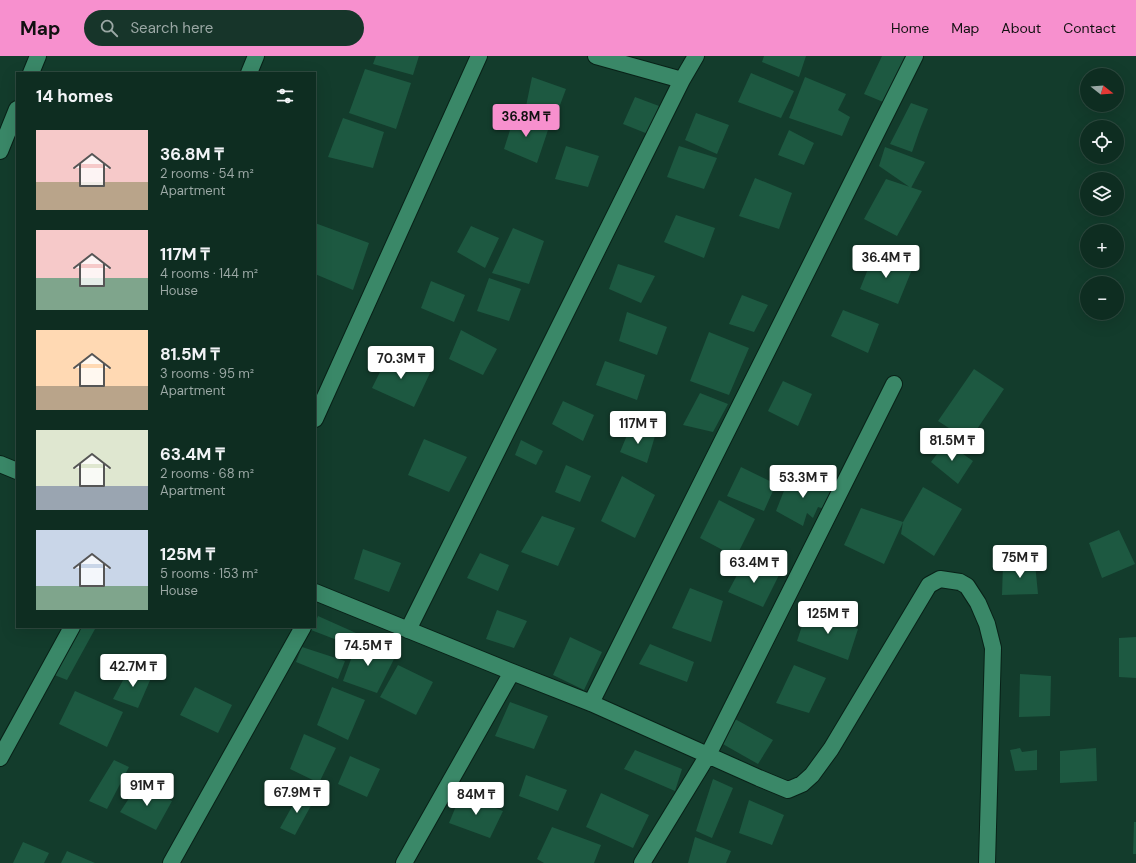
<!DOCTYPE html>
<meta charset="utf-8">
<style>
body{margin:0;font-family:"DM Sans",sans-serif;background:#17352a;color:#f1f3f6;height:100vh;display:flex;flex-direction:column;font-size:15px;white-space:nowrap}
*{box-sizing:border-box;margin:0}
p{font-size:13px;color:#9ba8a5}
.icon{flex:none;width:22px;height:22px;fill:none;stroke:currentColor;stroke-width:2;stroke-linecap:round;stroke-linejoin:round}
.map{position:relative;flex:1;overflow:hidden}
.details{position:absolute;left:16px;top:16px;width:300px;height:556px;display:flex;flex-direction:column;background:#0e2d21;border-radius:0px;box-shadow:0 4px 16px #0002,0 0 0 1px #2e493f}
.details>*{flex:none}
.needle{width:26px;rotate:107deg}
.tools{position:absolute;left:1080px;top:12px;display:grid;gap:8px}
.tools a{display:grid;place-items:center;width:44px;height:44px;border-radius:50%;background:#0e2d21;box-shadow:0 4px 16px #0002,0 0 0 1px #2e493f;font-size:20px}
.price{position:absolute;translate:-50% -34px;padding:0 9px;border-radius:4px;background:#fff;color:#222;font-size:13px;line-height:26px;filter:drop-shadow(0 1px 2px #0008)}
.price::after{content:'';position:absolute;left:50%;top:24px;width:12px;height:9px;margin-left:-6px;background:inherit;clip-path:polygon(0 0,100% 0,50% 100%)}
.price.current{background:#f790ce;color:#111}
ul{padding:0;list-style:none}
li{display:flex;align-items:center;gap:12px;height:100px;padding:0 20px}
li span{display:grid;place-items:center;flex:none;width:112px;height:80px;border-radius:0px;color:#555}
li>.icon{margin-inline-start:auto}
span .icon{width:48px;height:48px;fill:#fffc;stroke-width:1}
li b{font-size:17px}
h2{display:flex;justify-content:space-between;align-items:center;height:48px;padding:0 20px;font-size:17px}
header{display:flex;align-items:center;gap:24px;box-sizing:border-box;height:56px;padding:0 20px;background:#f790ce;color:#111}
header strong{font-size:19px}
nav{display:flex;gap:22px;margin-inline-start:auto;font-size:14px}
.search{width:280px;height:36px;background:#17352a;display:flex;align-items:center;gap:10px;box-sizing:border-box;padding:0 14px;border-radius:22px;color:#9ba8a5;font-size:15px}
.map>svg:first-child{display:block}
.building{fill:#1d5941}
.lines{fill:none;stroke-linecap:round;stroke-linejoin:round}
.minor-casing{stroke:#082117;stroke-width:18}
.minor{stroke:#3a8868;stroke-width:16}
</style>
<header>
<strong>Map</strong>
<div class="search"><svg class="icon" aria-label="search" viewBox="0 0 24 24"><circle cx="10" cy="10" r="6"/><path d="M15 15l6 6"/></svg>Search here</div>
<nav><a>Home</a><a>Map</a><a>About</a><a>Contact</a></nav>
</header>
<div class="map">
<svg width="1136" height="807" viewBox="0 0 1136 807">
<rect width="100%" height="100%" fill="#133c2c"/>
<path class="building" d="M 376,0 L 419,0 L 413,19 L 373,8 Z
M 764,0 L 806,0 L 799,21 L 762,6 Z
M 882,0 L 912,0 L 888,48 L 864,38 Z
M 365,13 L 411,27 L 396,73 L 349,57 Z
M 751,17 L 794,35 L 781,62 L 738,46 Z
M 532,21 L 566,33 L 554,65 L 525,55 Z
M 805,21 L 846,38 L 838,54 L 850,61 L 842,80 L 789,62 Z
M 635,41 L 659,50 L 648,78 L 623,68 Z
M 911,47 L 928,53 L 920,73 L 912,96 L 890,88 Z
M 696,57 L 729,69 L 717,98 L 685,84 Z
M 515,58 L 549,71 L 537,107 L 504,93 Z
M 343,62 L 384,76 L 373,112 L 328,101 Z
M 789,74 L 814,87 L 804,109 L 778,99 Z
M 566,90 L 599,100 L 588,131 L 555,123 Z
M 679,90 L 717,102 L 704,133 L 667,121 Z
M 885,91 L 925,106 L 911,132 L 879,110 Z
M 755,122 L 792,137 L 779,173 L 739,160 Z
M 886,123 L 922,135 L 897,180 L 864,163 Z
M 676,159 L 715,172 L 704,202 L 664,186 Z
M 315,167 L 369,187 L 353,234 L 315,218 Z
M 471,170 L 499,182 L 485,212 L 457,196 Z
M 513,172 L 544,185 L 529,228 L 492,217 Z
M 874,198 L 913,211 L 898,248 L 860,233 Z
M 618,208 L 655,220 L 641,247 L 609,233 Z
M 489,222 L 521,233 L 509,265 L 477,255 Z
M 431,225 L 465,239 L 454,266 L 421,252 Z
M 742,239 L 768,249 L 754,276 L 729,268 Z
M 843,254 L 879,268 L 868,297 L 831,280 Z
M 627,256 L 667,271 L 657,299 L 619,285 Z
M 461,274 L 497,293 L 483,319 L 449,303 Z
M 709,276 L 749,292 L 729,339 L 690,325 Z
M 390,296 L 430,317 L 414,351 L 372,332 Z
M 605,305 L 645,319 L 637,344 L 596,329 Z
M 974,313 L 1004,333 L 969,385 L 938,365 Z
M 783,325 L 812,338 L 798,370 L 768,355 Z
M 700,337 L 728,348 L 713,376 L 683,369 Z
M 563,345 L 594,359 L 583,385 L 552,368 Z
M 630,372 L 655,380 L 647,407 L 620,396 Z
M 424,383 L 467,401 L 449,436 L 408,419 Z
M 521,384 L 543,395 L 536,409 L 515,399 Z
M 946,386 L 973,405 L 958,428 L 931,406 Z
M 566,409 L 591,420 L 580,446 L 555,436 Z
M 741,411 L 776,428 L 764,455 L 727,440 Z
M 791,417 L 836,437 L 828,454 L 818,451 L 813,462 L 807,457 L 803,470 L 776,455 Z
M 622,420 L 655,439 L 635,482 L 601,465 Z
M 923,431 L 962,453 L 934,500 L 901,478 L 903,466 Z
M 719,444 L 755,463 L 736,501 L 700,482 Z
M 861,452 L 903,466 L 884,508 L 844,489 Z
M 542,460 L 575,472 L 558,510 L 521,496 Z
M 1119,474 L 1135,508 L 1102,522 L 1089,487 Z
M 363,493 L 401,507 L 389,536 L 354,523 Z
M 480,497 L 509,509 L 498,535 L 467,522 Z
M 745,504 L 779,519 L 763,551 L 728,536 Z
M 1035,507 L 1038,538 L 1002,539 L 1003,508 Z
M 690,532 L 723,545 L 711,586 L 672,572 Z
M 497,554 L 527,565 L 514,592 L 486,583 Z
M 807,555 L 858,573 L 848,604 L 797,585 Z
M 318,560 L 356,577 L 350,589 L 311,574 L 313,571 L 315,571 L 315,567 Z
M 77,571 L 91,571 L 95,573 L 67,624 L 52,618 Z
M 570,581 L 602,596 L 584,634 L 553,619 Z
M 1136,581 L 1136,622 L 1119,621 L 1119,582 Z
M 358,584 L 395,601 L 377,637 L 343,625 Z
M 650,588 L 694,606 L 687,626 L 639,608 Z
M 302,591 L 345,605 L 338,623 L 296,606 Z
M 398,609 L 433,626 L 416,659 L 380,641 Z
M 794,609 L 826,622 L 809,657 L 776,647 Z
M 130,611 L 151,622 L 138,652 L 113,643 Z
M 1020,618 L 1051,620 L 1050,660 L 1019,661 Z
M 195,631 L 232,649 L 218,677 L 180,659 Z
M 332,631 L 365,644 L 348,684 L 317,669 Z
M 75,635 L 123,656 L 107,691 L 59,668 Z
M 510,646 L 548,660 L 534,693 L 495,680 Z
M 735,663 L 773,684 L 758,708 L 721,687 Z
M 304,678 L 336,692 L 319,727 L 290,713 Z
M 1020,692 L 1022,696 L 1037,694 L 1037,714 L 1015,715 L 1010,694 Z
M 1096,692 L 1097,725 L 1060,727 L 1060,695 Z
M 635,694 L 682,713 L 675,735 L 624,713 Z
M 350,700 L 380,713 L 367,741 L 338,728 Z
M 114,704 L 129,711 L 107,753 L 89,745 Z
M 526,719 L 567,734 L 558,755 L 519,740 Z
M 713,723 L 733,732 L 712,782 L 696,775 Z
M 139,727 L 172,745 L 156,774 L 120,756 Z
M 601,737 L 649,759 L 633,792 L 586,771 Z
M 299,738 L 314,744 L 295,779 L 280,772 Z
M 461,738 L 503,755 L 490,782 L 449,767 Z
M 749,744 L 784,759 L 772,789 L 739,777 Z
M 1134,766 L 1136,766 L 1136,798 L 1133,798 Z
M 552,771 L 601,789 L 594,807 L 544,807 L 537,803 Z
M 695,781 L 731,795 L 726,807 L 688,807 Z
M 23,786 L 49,797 L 44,807 L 13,807 Z
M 67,795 L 95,807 L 61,807 Z"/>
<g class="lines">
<g class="minor-casing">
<path id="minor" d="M 596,0 L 682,24
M 31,17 L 38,0
M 249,17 L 256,0
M 0,95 L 17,53
M 315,363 L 479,0
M 0,408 L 17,415
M 315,536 L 512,616 L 591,647 L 759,722 L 788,734 L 802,728 L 812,719 L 831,693 L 929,529 L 940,523 L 960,526 L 967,530 L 978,547 L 987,568 L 993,592 L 987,807
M 408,574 L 682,24 L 696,0
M 591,647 L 915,0
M 0,702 L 72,571
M 171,807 L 303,571
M 404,807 L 512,616
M 642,807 L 708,699 L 894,328"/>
</g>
<use href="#minor" class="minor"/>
</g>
</svg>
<div class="tools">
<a><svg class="needle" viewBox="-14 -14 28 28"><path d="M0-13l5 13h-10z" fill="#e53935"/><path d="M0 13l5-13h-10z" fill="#9ba8a5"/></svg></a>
<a><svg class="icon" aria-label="locate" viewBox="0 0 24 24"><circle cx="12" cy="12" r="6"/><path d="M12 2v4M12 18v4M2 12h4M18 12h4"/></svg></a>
<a><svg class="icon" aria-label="layers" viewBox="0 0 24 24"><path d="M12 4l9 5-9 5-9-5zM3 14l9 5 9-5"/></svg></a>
<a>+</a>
<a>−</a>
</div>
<b class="price current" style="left:526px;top:82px">36.8M ₸</b>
<b class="price" style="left:886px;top:223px">36.4M ₸</b>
<b class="price" style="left:401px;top:324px">70.3M ₸</b>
<b class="price" style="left:638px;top:389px">117M ₸</b>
<b class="price" style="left:952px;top:406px">81.5M ₸</b>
<b class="price" style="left:803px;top:443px">53.3M ₸</b>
<b class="price" style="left:1020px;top:523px">75M ₸</b>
<b class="price" style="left:754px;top:528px">63.4M ₸</b>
<b class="price" style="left:828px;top:579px">125M ₸</b>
<b class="price" style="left:368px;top:611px">74.5M ₸</b>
<b class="price" style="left:133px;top:632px">42.7M ₸</b>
<b class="price" style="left:147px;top:751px">91M ₸</b>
<b class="price" style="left:297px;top:758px">67.9M ₸</b>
<b class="price" style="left:476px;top:760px">84M ₸</b>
<section class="details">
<h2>14 homes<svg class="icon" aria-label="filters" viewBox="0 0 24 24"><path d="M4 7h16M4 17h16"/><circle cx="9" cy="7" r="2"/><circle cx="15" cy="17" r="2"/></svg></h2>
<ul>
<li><span style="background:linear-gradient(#f6c9c9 65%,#b9a48a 0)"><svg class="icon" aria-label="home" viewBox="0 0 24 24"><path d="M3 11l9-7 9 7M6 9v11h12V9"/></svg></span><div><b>36.8M ₸</b><p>2 rooms · 54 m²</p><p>Apartment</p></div></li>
<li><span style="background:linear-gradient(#f6c9c9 60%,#7fa58c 0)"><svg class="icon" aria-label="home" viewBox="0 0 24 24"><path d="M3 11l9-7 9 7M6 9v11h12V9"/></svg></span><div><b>117M ₸</b><p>4 rooms · 144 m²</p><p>House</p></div></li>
<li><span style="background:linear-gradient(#ffd9b3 70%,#b9a48a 0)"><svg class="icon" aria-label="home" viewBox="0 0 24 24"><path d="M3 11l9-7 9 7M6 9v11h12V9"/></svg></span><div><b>81.5M ₸</b><p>3 rooms · 95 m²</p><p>Apartment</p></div></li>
<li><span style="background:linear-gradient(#dfe7d0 70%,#9aa5b1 0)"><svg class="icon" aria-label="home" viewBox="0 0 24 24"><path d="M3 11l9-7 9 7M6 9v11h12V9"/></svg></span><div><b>63.4M ₸</b><p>2 rooms · 68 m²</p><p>Apartment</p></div></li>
<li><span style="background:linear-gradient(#c9d6e8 70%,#7fa58c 0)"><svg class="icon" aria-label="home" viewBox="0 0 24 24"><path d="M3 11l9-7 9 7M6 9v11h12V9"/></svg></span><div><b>125M ₸</b><p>5 rooms · 153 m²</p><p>House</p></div></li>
</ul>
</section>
</div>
